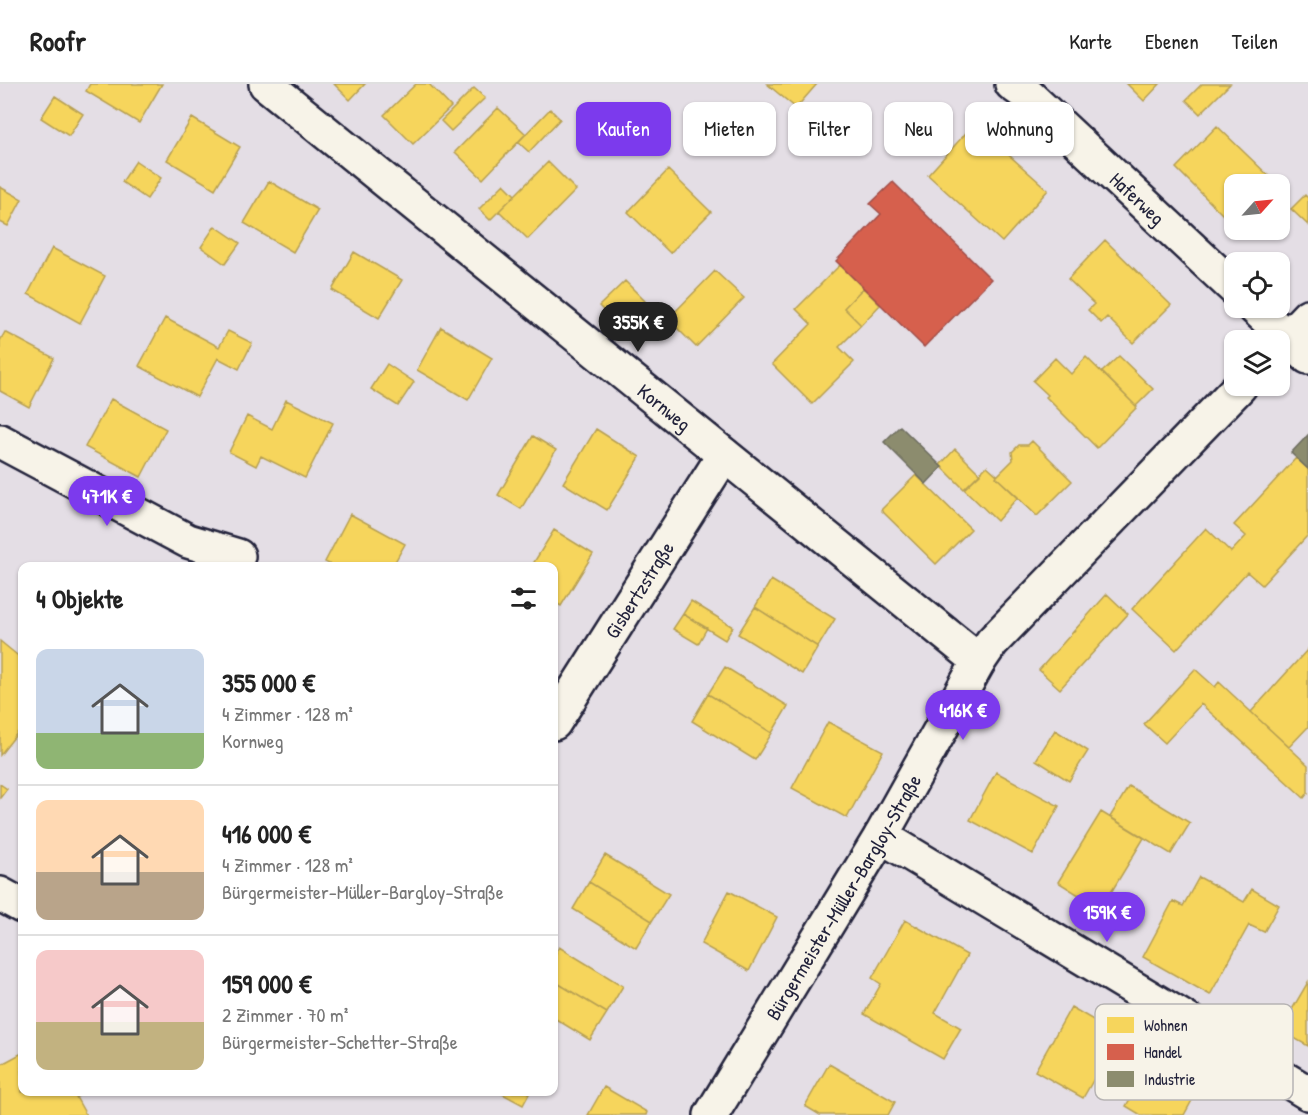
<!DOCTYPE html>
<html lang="de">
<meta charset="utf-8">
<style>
body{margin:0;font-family:"Patrick Hand",sans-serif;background:#f6f6f6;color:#222;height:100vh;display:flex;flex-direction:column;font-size:22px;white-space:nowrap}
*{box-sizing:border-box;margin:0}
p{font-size:20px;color:#767676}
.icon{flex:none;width:33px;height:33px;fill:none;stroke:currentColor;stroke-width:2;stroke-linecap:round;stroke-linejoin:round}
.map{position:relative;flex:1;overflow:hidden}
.drawer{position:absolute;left:18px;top:478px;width:540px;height:534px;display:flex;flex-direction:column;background:#fff;border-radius:12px;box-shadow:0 2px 4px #0004}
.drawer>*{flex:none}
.banner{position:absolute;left:576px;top:18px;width:570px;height:54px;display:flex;gap:12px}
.needle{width:39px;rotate:63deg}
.tools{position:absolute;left:1224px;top:90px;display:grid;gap:12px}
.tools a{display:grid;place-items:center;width:66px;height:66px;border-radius:12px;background:#fff;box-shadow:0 2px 4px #0004;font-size:30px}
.price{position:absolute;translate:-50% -51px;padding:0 14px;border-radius:21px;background:#7c3aed;color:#fff;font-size:20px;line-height:39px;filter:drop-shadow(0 2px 3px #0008)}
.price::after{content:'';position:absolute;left:50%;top:36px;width:18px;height:14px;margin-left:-9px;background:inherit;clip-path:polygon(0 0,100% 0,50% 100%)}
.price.active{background:#222;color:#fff}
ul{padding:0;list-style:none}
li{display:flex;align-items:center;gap:18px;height:150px;padding:0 18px}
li+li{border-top:2px solid #e0e0e0}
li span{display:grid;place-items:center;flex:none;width:168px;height:120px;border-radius:12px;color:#555}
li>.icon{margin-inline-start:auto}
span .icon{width:72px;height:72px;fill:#fffc;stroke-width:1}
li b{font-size:26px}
h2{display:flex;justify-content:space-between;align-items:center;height:72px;padding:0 18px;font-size:26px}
.chip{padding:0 21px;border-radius:12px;background:#fff;box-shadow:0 2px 4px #0004;font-size:21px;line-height:54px}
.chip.active{background:#7c3aed;color:#fff}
header{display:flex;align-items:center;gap:36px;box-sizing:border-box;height:84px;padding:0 30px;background:#fff;border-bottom:2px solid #e0e0e0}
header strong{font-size:28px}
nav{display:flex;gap:33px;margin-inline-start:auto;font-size:21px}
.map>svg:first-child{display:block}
.homes{fill:#f6d55c;stroke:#b69f52;stroke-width:1.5}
.shops{fill:#d6604d;stroke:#a04d48;stroke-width:1.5}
.industry{fill:#8c8c6e;stroke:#6c6c5f;stroke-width:1.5}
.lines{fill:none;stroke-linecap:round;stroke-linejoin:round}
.street-casing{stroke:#22223b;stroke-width:38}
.street{stroke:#f7f3e8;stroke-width:33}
.labels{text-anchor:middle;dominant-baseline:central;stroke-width:6;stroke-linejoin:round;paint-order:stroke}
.street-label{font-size:20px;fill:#22223b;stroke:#f7f3e8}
.key{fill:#f7f3e8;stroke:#b7b4b4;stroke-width:1.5}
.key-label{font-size:16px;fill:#22223b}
</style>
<header>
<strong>Roofr</strong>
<nav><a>Karte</a><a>Ebenen</a><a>Teilen</a></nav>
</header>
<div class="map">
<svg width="1308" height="1031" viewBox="0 0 1308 1031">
<rect width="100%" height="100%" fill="#e4dee5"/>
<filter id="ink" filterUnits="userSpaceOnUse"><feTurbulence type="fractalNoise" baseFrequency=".0167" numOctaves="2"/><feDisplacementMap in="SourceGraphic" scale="12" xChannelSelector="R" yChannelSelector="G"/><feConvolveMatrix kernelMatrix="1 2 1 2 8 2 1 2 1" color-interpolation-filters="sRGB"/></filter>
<g filter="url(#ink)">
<path class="homes" d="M 90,0 L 162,0 L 139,39 L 86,7 Z
M 334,0 L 365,0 L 350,16 Z
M 416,0 L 429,0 L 451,23 L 413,60 L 384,31 Z
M 767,0 L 817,0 L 796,24 Z
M 1127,0 L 1160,0 L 1144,17 Z
M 1202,0 L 1230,0 L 1200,30 L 1186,16 Z
M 474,4 L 485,14 L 451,47 L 441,37 Z
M 55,12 L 83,30 L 69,52 L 41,34 Z
M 498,24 L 526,50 L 483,95 L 455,68 Z
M 550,25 L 560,35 L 529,68 L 518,58 Z
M 192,34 L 240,63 L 215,105 L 167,76 Z
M 974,40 L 1048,106 L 1002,158 L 928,91 Z
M 1217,42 L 1277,100 L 1234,100 L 1234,142 L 1176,84 Z
M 136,77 L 161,94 L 147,115 L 122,98 Z
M 548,78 L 576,106 L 528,155 L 499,127 Z
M 668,86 L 711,128 L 670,169 L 628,128 Z
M 269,97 L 318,126 L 293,168 L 244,139 Z
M 504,100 L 515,111 L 490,136 L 479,125 Z
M 0,103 L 22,115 L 8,142 L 0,138 Z
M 1305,111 L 1308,114 L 1308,141 L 1291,125 Z
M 215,142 L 240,159 L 225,180 L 201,163 Z
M 1105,156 L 1171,221 L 1133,259 L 1107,233 L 1101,239 L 1088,226 L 1094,220 L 1068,195 Z
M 52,164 L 105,192 L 80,239 L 28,210 Z
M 354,168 L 402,196 L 379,234 L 332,206 Z
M 840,181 L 863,204 L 844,224 L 861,241 L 839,263 L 854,278 L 812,320 L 772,280 L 811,240 L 796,225 Z
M 715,187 L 744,214 L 696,263 L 668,235 Z
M 625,197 L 645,217 L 620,243 L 599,222 Z
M 863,204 L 880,221 L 861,241 L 844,224 Z
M 165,234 L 219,263 L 228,247 L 252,259 L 239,285 L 218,274 L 197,313 L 139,282 Z
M 441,243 L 492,274 L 468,316 L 417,286 Z
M 5,248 L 54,274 L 29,323 L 0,307 L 0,257 Z
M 1119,272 L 1153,305 L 1136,322 L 1102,288 Z
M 1086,273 L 1137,323 L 1097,364 L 1046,313 L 1048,311 L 1033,297 L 1055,274 L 1071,290 Z
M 387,280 L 414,298 L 398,322 L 371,305 Z
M 111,315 L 166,345 L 141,393 L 85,363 Z
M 286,316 L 333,339 L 305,394 L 261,372 L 256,382 L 229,368 L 247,332 L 272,345 Z
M 596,345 L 640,373 L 607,426 L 563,399 Z
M 533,352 L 556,366 L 521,425 L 498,411 Z
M 1032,357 L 1072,397 L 1037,432 L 996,393 L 1013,376 L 1012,368 L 1019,361 L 1028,361 Z
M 955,365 L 980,390 L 964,405 L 940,381 Z
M 1296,374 L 1308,385 L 1308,451 L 1262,501 L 1247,488 L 1176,566 L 1132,525 L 1206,444 L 1231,468 L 1246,452 L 1234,441 Z
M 987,382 L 997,391 L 996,393 L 1018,413 L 997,437 L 964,405 Z
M 916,391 L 971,445 L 936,480 L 881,426 Z
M 350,430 L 405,460 L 392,483 L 335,483 L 325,478 Z
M 554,446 L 593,470 L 561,522 L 554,518 L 554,483 L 531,483 Z
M 771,496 L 835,535 L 818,563 L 755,523 Z
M 1107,510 L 1128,530 L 1060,605 L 1039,586 Z
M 691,517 L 733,543 L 725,556 L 683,530 Z
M 755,523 L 818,563 L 802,590 L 738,550 Z
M 683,530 L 707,544 L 698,560 L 673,545 Z
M 0,557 L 22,575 L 22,643 L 0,671 Z
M 1308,565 L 1308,643 L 1289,663 L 1251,628 Z
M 725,583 L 788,622 L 772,649 L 708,610 Z
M 1195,585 L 1215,603 L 1219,598 L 1308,681 L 1308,709 L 1304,714 L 1201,620 L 1165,659 L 1144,640 Z
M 708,610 L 772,649 L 755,676 L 692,637 Z
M 828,638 L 883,667 L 847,734 L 792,704 Z
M 1055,646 L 1088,667 L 1069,697 L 1036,676 Z
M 996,688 L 1059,722 L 1033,770 L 970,736 Z
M 0,700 L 7,705 L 0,714 Z
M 1129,702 L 1190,739 L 1171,770 L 1110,733 Z
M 1101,728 L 1144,754 L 1101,825 L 1058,798 Z
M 605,771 L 669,810 L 652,837 L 589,798 Z
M 1199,793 L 1244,818 L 1252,805 L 1279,821 L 1264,848 L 1249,841 L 1210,911 L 1143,873 L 1173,817 L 1183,822 Z
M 589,798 L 652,837 L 636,864 L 573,825 Z
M 729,807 L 777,833 L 749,887 L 701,860 Z
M 905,836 L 967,871 L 935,929 L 961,944 L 943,975 L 864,930 L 881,900 L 872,894 Z
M 559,863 L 623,902 L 607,929 L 554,897 L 554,873 Z
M 554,897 L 607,929 L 590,956 L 554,934 Z
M 1308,898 L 1308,962 L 1280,946 Z
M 1071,923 L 1119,951 L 1083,1014 L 1035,987 Z
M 22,969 L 22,1008 L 85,1008 L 76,1013 L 86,1031 L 0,1031 L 0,981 Z
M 1155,971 L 1202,998 L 1184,1031 L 1141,1031 L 1126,1022 Z
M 829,980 L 895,1018 L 888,1031 L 820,1031 L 805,1022 Z
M 604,1003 L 647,1028 L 646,1031 L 588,1031 Z
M 499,1008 L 530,1008 L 523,1021 Z"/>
<path class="shops" d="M 893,98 L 991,195 L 924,263 L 836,177 L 881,130 L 870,120 Z"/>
<path class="industry" d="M 900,342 L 942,383 L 926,400 L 884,358 Z
M 1308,351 L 1308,385 L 1291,369 Z"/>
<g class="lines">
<g class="street-casing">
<g id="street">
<path id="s1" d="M 266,0 L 979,577"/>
<path id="s2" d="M 1012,0 L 1029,12 L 1234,204"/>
<path d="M 1255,224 L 1308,273"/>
<path d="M 1280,261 L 1308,232"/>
<path d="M 0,357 L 188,457 L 238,472"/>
<path id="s3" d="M 554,639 L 724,371"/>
<path d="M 881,752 L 1308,1009"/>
<path d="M 0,810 L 22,822"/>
<path id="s4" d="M 711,1031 L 881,752 L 979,577 L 992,558 L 1240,302"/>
</g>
</g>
<use href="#street" class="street"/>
</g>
</g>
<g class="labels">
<g class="street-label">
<text stroke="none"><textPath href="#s2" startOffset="170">Haferweg</textPath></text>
<text stroke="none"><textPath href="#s1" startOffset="513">Kornweg</textPath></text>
<text stroke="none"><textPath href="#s3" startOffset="158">Gisbertzstraße</textPath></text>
<text stroke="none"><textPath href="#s4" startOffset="255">Bürgermeister-Müller-Bargloy-Straße</textPath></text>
</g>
</g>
<rect x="1095" y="920" width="198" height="96" rx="9" class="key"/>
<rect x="1107" y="933" width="27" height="16" fill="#f6d55c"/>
<rect x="1107" y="960" width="27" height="16" fill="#d6604d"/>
<rect x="1107" y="987" width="27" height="16" fill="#8c8c6e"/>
<g class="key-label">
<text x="1144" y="947">Wohnen</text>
<text x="1144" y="974">Handel</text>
<text x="1144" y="1001">Industrie</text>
</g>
</svg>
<div class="tools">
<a><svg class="needle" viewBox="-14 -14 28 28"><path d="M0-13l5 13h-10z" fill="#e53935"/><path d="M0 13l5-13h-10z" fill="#767676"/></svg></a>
<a><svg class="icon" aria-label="locate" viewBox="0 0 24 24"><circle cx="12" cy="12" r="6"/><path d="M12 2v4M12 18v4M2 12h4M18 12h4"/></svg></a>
<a><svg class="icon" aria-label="layers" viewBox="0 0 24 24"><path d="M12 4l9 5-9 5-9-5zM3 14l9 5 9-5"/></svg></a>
</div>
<b class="price active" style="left:638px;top:269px">355K €</b>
<b class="price" style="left:107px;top:443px">471K €</b>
<b class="price" style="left:963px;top:657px">416K €</b>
<b class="price" style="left:1107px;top:859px">159K €</b>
<div class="banner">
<a class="chip active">Kaufen</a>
<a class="chip">Mieten</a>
<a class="chip">Filter</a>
<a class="chip">Neu</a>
<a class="chip">Wohnung</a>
</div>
<section class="drawer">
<h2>4 Objekte<svg class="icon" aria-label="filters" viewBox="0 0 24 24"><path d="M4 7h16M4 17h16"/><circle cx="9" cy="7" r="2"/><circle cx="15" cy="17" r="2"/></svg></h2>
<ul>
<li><span style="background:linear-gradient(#c9d6e8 70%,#8fb573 0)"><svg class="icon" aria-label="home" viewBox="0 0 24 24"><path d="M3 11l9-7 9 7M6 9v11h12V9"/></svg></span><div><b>355 000 €</b><p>4 Zimmer · 128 m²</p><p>Kornweg</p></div></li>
<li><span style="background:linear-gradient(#ffd9b3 60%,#b9a48a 0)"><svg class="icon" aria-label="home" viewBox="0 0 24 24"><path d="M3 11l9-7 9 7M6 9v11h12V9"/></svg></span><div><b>416 000 €</b><p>4 Zimmer · 128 m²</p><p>Bürgermeister-Müller-Bargloy-Straße</p></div></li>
<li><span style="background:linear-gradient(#f6c9c9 60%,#c2b280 0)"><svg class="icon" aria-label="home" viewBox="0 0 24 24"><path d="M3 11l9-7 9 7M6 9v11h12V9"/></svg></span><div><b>159 000 €</b><p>2 Zimmer · 70 m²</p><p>Bürgermeister-Schetter-Straße</p></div></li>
</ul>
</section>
</div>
